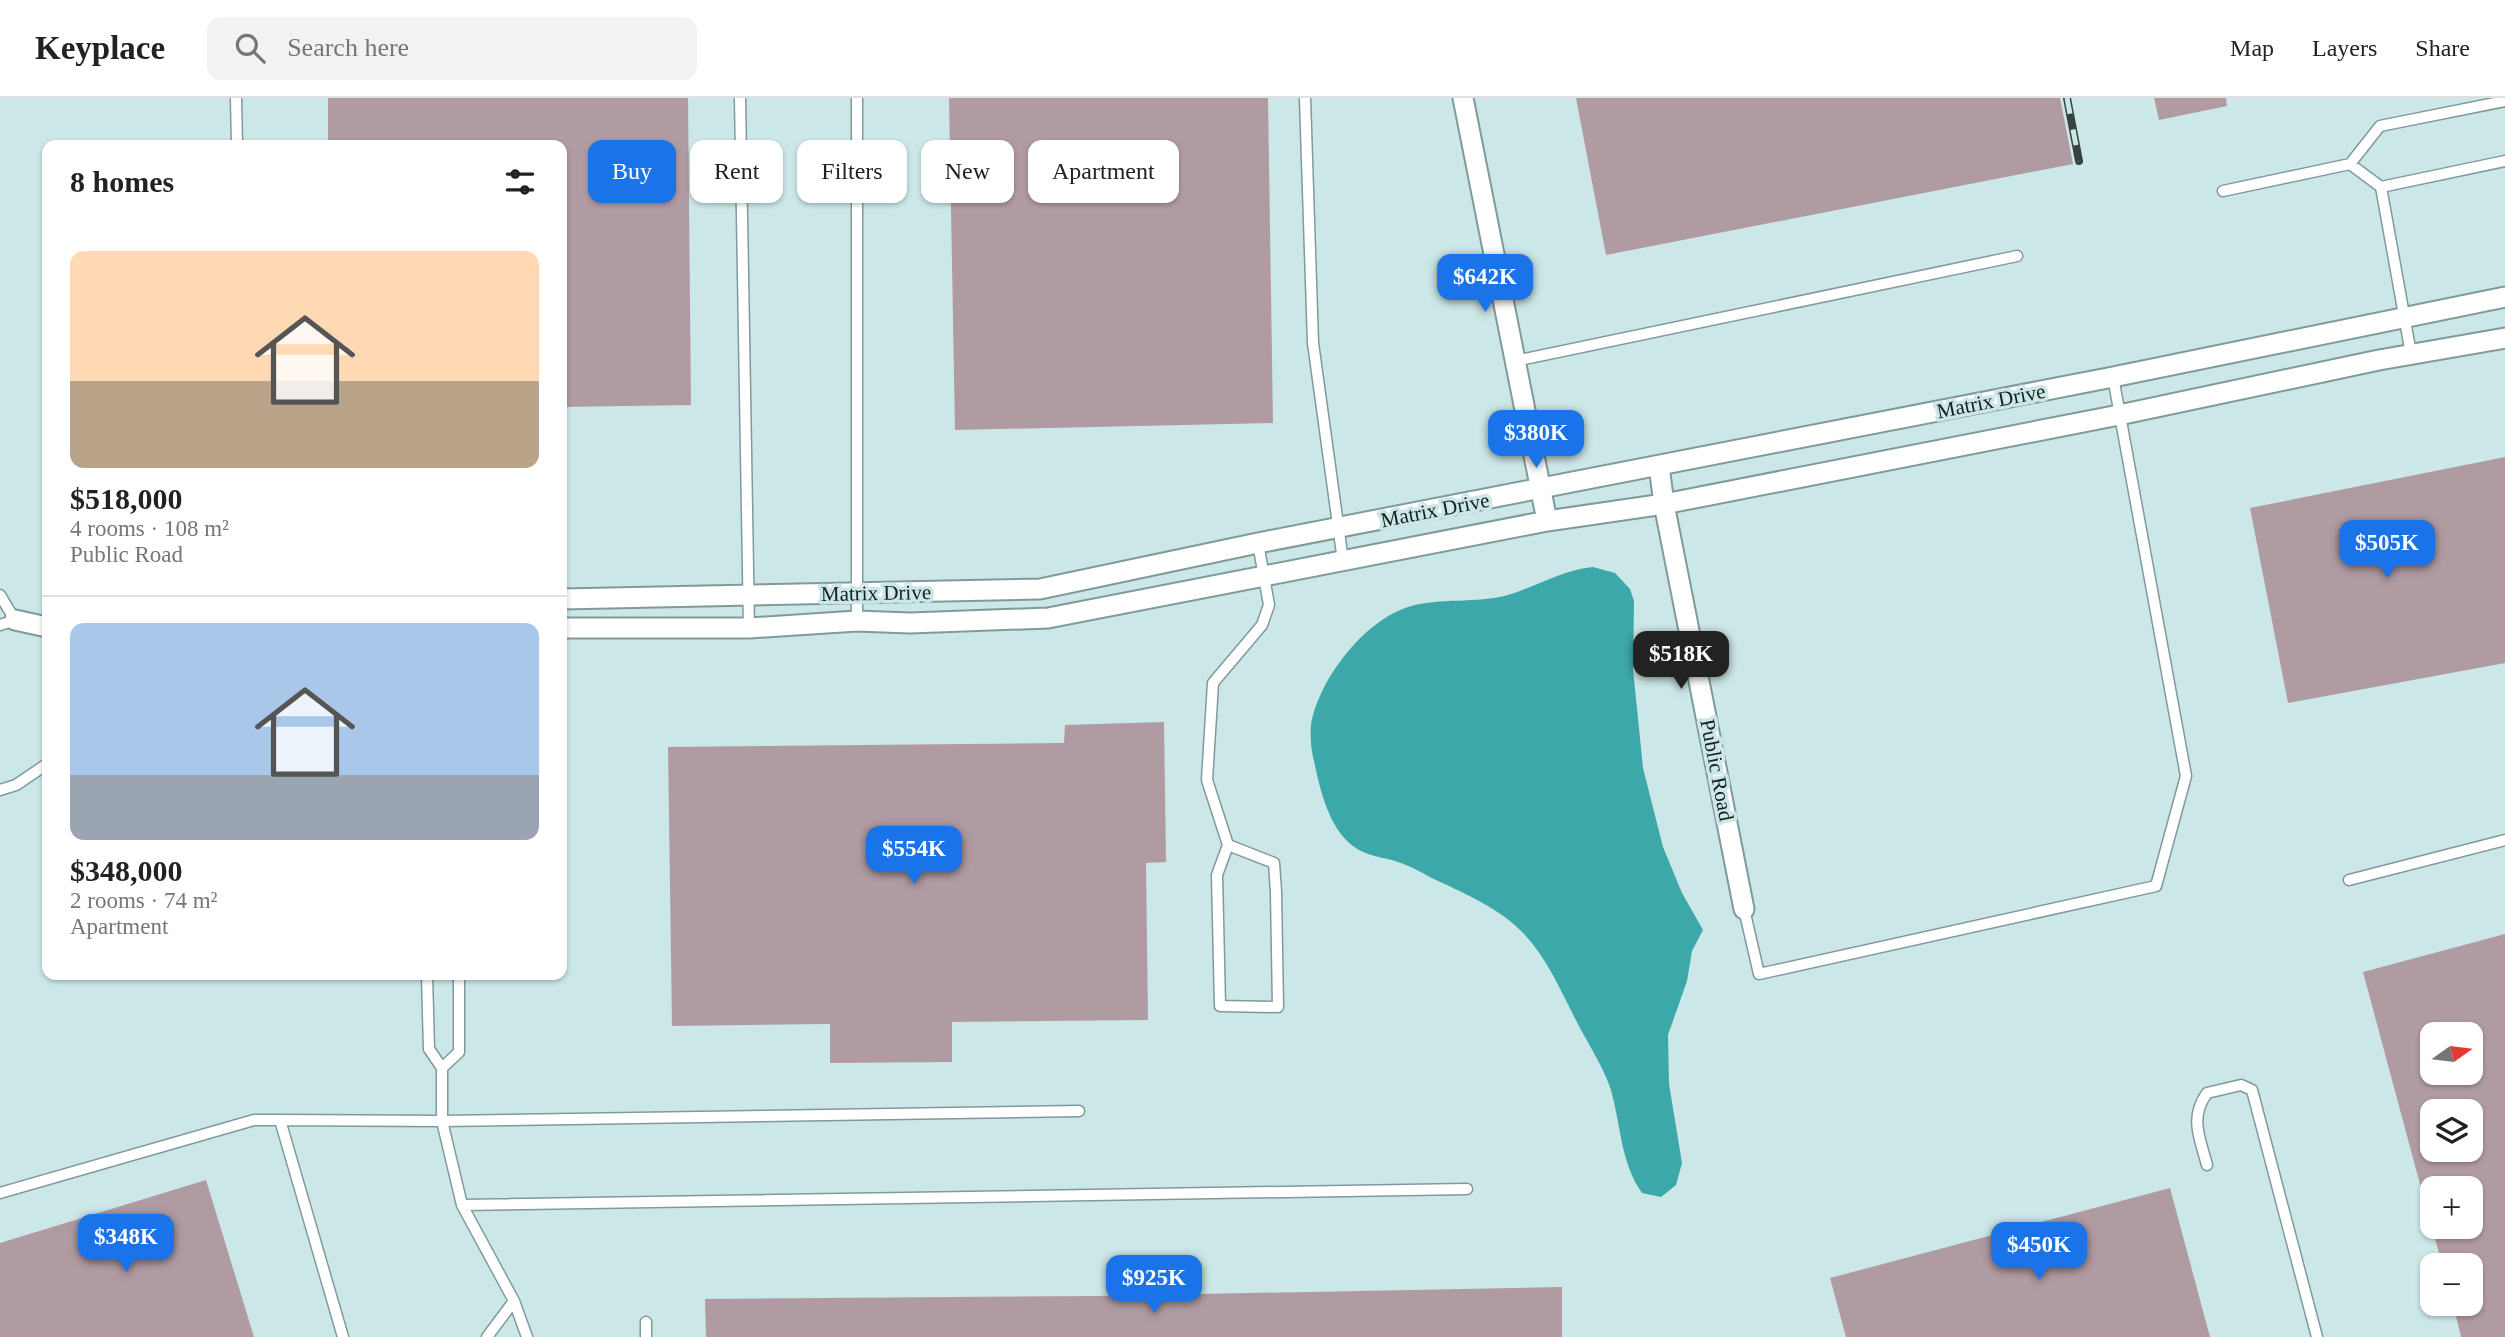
<!DOCTYPE html>
<meta charset="utf-8">
<style>
body{margin:0;font-family:"Times New Roman",serif;background:#f2f2f2;color:#222;height:100vh;display:flex;flex-direction:column;font-size:26px;white-space:nowrap}
*{box-sizing:border-box;margin:0}
p{font-size:23px;color:#767676}
.icon{flex:none;width:38px;height:38px;fill:none;stroke:currentColor;stroke-width:2;stroke-linecap:round;stroke-linejoin:round}
.map{position:relative;flex:1;overflow:hidden}
.side{position:absolute;left:42px;top:42px;width:525px;height:840px;display:flex;flex-direction:column;background:#fff;border-radius:14px;box-shadow:0 2px 5px #0004}
.side>*{flex:none}
.hud{position:absolute;left:588px;top:42px;width:665px;height:63px;display:flex;gap:14px}
.needle{width:46px;rotate:76deg}
.controls{position:absolute;left:2420px;top:924px;display:grid;gap:14px}
.controls a{display:grid;place-items:center;width:63px;height:63px;border-radius:14px;background:#fff;box-shadow:0 2px 5px #0004;font-size:35px}
.price{position:absolute;translate:-50% -60px;padding:0 16px;border-radius:14px;background:#1a73e8;color:#fff;font-size:23px;line-height:46px;filter:drop-shadow(0 2px 4px #0008)}
.price::after{content:'';position:absolute;left:50%;top:42px;width:21px;height:16px;margin-left:-10px;background:inherit;clip-path:polygon(0 0,100% 0,50% 100%)}
.price.current{background:#222;color:#fff}
ul{padding:0;list-style:none}
li{display:grid;align-content:center;gap:14px;height:371px;padding:0 28px}
li+li{border-top:2px solid #e0e0e0}
li span{display:grid;place-items:center;height:217px;border-radius:14px;color:#555}
li>.icon{margin-inline-start:auto}
span .icon{width:126px;height:126px;fill:#fffc;stroke-width:1}
li b{font-size:30px}
h2{display:flex;justify-content:space-between;align-items:center;height:84px;padding:0 28px;font-size:30px}
.tag{padding:0 24px;border-radius:14px;background:#fff;box-shadow:0 2px 5px #0004;font-size:24px;line-height:63px}
.tag.current{background:#1a73e8;color:#fff}
header{display:flex;align-items:center;gap:42px;box-sizing:border-box;height:98px;padding:0 35px;background:#fff;border-bottom:2px solid #e0e0e0}
header strong{font-size:33px}
nav{display:flex;gap:38px;margin-inline-start:auto;font-size:24px}
.search{width:490px;height:63px;background:#f2f2f2;display:flex;align-items:center;gap:18px;box-sizing:border-box;padding:0 24px;border-radius:14px;color:#767676;font-size:26px}
.map>svg:first-child{display:block}
.water{fill:#3ca8a9}
.building{fill:#b19ba3;fill-rule:evenodd}
.lines{fill:none;stroke-linecap:round;stroke-linejoin:round}
.service-casing{stroke:#809a9a;stroke-width:13}
.minor-casing{stroke:#809a9a;stroke-width:23}
.service{stroke:#fff;stroke-width:10}
.minor{stroke:#fff;stroke-width:19}
.rail-casing{stroke:#364343;stroke-width:8}
.rail{stroke:#cce7e7;stroke-width:5;stroke-dasharray:16;stroke-linecap:butt}
.labels{text-anchor:middle;dominant-baseline:central;stroke-width:7;stroke-linejoin:round;paint-order:stroke}
.street-label{font-size:21px;fill:#141e1e;stroke:#cce7e7}
</style>
<header>
<strong>Keyplace</strong>
<div class="search"><svg class="icon" aria-label="search" viewBox="0 0 24 24"><circle cx="10" cy="10" r="6"/><path d="M15 15l6 6"/></svg>Search here</div>
<nav><a>Map</a><a>Layers</a><a>Share</a></nav>
</header>
<div class="map">
<svg width="2505" height="1239" viewBox="0 0 2505 1239">
<rect width="100%" height="100%" fill="#cce7e7"/>
<path class="water" d="M 1593,469 L 1615,475 L 1630,491 L 1634,503 L 1633,571 L 1643,670 L 1663,749 L 1682,795 L 1703,832 L 1692,853 L 1687,883 L 1668,937 L 1669,986 L 1682,1065 L 1676,1087 L 1661,1099 L 1642,1095 C 1620,1064 1621,1025 1610,989 C 1602,967 1590,949 1579,928 C 1563,898 1549,863 1525,837 C 1501,811 1468,797 1436,782 C 1424,776 1411,768 1398,764 C 1384,759 1365,758 1353,748 C 1329,730 1320,692 1314,663 C 1311,652 1310,638 1311,627 C 1319,581 1364,523 1408,509 C 1440,499 1476,506 1508,497 C 1537,488 1563,472 1593,469 Z"/>
<path class="building" d="M 328,0 L 688,0 L 691,307 L 562,309 L 562,47 L 328,47 Z
M 949,0 L 1268,0 L 1273,325 L 955,332 Z
M 1576,0 L 2060,0 L 2073,66 L 1606,157 Z
M 2154,0 L 2226,0 L 2227,8 L 2159,22 Z
M 2505,359 L 2505,565 L 2288,605 L 2250,410 Z
M 1164,624 L 1166,764 L 1146,765 L 1148,922 L 952,924 L 952,964 L 830,965 L 830,926 L 672,928 L 668,649 L 1064,645 L 1065,627 Z
M 2505,836 L 2505,1239 L 2461,1239 L 2453,1206 L 2471,1206 L 2471,1167 L 2442,1167 L 2432,1129 L 2471,1129 L 2471,1090 L 2421,1090 L 2363,874 ZM 2432,936 L 2471,936 L 2471,975 L 2432,975 ZM 2432,1013 L 2471,1013 L 2471,1052 L 2432,1052 Z
M 206,1082 L 254,1239 L 0,1239 L 0,1145 Z
M 2170,1090 L 2210,1239 L 1846,1239 L 1830,1180 Z
M 1562,1189 L 1562,1239 L 706,1239 L 705,1201 L 1097,1198 Z"/>
<g class="lines">
<g class="service-casing">
<path id="service" d="M 236,0 L 237,47
M 740,0 L 749,530
M 1305,0 L 1313,245 L 1343,463
M 2350,66 L 2381,89
M 2223,93 L 2350,66 L 2380,28 L 2505,3
M 2411,256 L 2381,89 L 2505,63
M 1515,263 L 2017,158
M 0,497 L 15,522 L 0,527
M 857,523 L 857,0
M 0,692 L 16,687 L 47,666
M 1228,747 L 1217,777 L 1220,908 L 1278,909 L 1276,794 L 1274,765 L 1228,747 L 1207,682 L 1213,585 L 1262,527 L 1269,507 L 1258,445
M 2349,782 L 2505,742
M 1744,811 L 1759,876 L 2156,788 L 2186,678 L 2113,279
M 427,877 L 429,951 L 442,970 L 442,1023 L 1079,1013
M 442,970 L 459,954 L 459,877
M 2207,1067 C 2200,1040 2189,1020 2207,995 L 2241,987 L 2252,992 L 2317,1239
M 0,1095 L 254,1022 L 280,1022
M 462,1107 L 1467,1091
M 343,1239 L 280,1022 L 442,1023 L 462,1107 L 514,1203 L 527,1239
M 487,1239 L 514,1203
M 646,1239 L 646,1224"/>
</g>
<g class="minor-casing">
<path id="minor" d="M 1463,0 L 1547,423
M 1659,368 L 1664,406 L 1744,811
M 562,501 L 1040,491 L 1258,445 L 2113,279 L 2505,199
M 15,522 L 47,529
M 562,530 L 749,530 L 857,523 L 910,525 L 1048,520 L 1547,423 L 1664,406 L 2119,317 L 2379,262 L 2505,240"/>
</g>
<use href="#service" class="service"/>
<use href="#minor" class="minor"/>
<g class="rail-casing">
<path id="rail" d="M 2067,0 L 2079,63"/>
</g>
<use href="#rail" class="rail"/>
</g>
<g class="labels">
<g class="street-label">
<text transform="translate(1991 303) rotate(-11)">Matrix Drive</text>
<text transform="translate(1435 412) rotate(-11)">Matrix Drive</text>
<text transform="translate(876 495) rotate(-1)">Matrix Drive</text>
<text transform="translate(1717 672) rotate(79)">Public Road</text>
</g>
</g>
</svg>
<div class="controls">
<a><svg class="needle" viewBox="-14 -14 28 28"><path d="M0-13l5 13h-10z" fill="#e53935"/><path d="M0 13l5-13h-10z" fill="#767676"/></svg></a>
<a><svg class="icon" aria-label="layers" viewBox="0 0 24 24"><path d="M12 4l9 5-9 5-9-5zM3 14l9 5 9-5"/></svg></a>
<a>+</a>
<a>−</a>
</div>
<b class="price" style="left:1485px;top:216px">$642K</b>
<b class="price" style="left:1536px;top:372px">$380K</b>
<b class="price" style="left:2387px;top:482px">$505K</b>
<b class="price current" style="left:1681px;top:593px">$518K</b>
<b class="price" style="left:914px;top:788px">$554K</b>
<b class="price" style="left:126px;top:1176px">$348K</b>
<b class="price" style="left:2039px;top:1184px">$450K</b>
<b class="price" style="left:1154px;top:1217px">$925K</b>
<div class="hud">
<a class="tag current">Buy</a>
<a class="tag">Rent</a>
<a class="tag">Filters</a>
<a class="tag">New</a>
<a class="tag">Apartment</a>
</div>
<section class="side">
<h2>8 homes<svg class="icon" aria-label="filters" viewBox="0 0 24 24"><path d="M4 7h16M4 17h16"/><circle cx="9" cy="7" r="2"/><circle cx="15" cy="17" r="2"/></svg></h2>
<ul>
<li><span style="background:linear-gradient(#ffd9b3 60%,#b9a48a 0)"><svg class="icon" aria-label="home" viewBox="0 0 24 24"><path d="M3 11l9-7 9 7M6 9v11h12V9"/></svg></span><div><b>$518,000</b><p>4 rooms · 108 m²</p><p>Public Road</p></div></li>
<li><span style="background:linear-gradient(#a9c7e8 70%,#9aa5b1 0)"><svg class="icon" aria-label="home" viewBox="0 0 24 24"><path d="M3 11l9-7 9 7M6 9v11h12V9"/></svg></span><div><b>$348,000</b><p>2 rooms · 74 m²</p><p>Apartment</p></div></li>
</ul>
</section>
</div>
